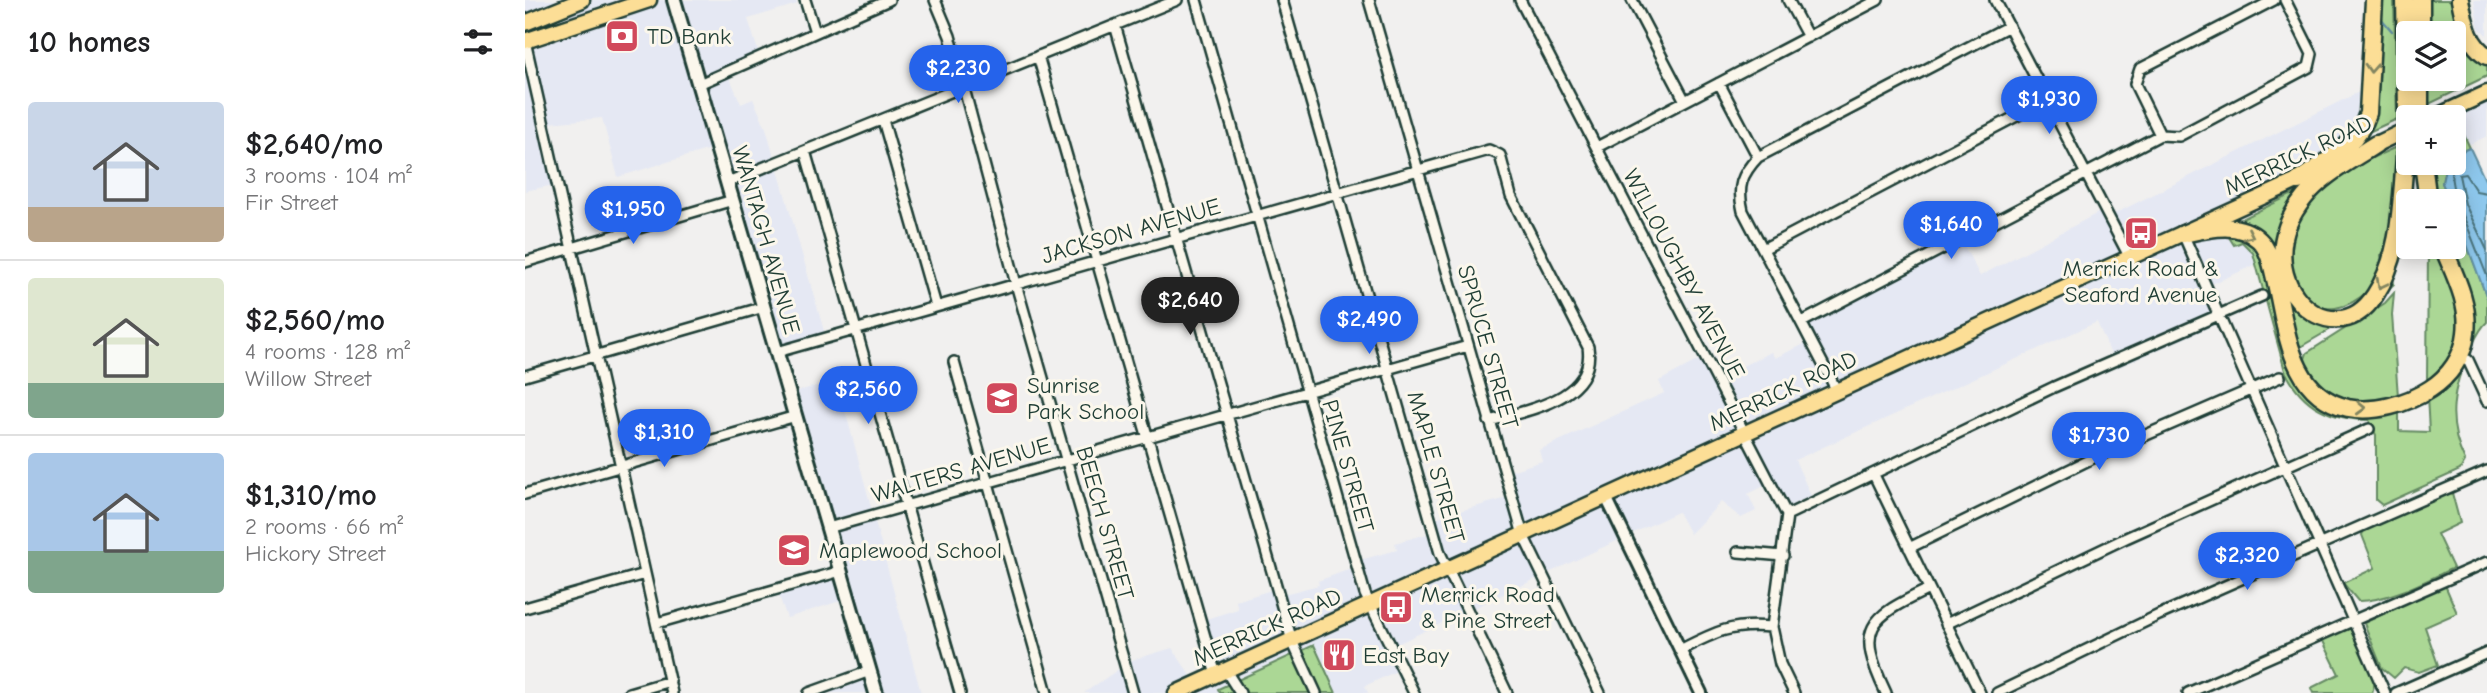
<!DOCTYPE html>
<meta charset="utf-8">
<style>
body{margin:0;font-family:"Comic Neue",sans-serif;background:#f6f6f6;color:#202124;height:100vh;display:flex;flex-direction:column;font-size:26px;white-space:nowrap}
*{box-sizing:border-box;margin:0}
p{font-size:23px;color:#757577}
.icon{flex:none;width:38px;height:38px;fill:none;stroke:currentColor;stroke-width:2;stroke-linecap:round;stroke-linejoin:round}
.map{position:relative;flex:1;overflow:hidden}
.sheet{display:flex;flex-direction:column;background:#fff;width:525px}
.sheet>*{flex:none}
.tools{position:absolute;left:1871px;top:21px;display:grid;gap:14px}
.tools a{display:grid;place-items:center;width:70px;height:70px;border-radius:7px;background:#fff;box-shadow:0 4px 18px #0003;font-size:35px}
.price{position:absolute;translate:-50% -60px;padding:0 16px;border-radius:24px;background:#2563eb;color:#fff;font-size:23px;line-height:46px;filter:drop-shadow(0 2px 4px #0008)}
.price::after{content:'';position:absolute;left:50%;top:42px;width:21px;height:16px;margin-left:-10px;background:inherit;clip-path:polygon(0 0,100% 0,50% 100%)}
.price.on{background:#222;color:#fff}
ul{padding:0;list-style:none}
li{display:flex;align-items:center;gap:21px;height:175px;padding:0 28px}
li+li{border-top:2px solid #e0e0e0}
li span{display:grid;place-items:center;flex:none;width:196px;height:140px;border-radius:7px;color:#555}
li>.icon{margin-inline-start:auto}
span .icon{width:84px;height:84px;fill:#fffc;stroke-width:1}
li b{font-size:30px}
h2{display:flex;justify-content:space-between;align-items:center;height:84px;padding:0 28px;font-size:30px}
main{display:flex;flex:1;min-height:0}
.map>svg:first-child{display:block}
.built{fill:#e5e8f3}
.green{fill:#abd795;stroke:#658a64;stroke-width:2}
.water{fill:#8ec8ed;stroke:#6290a3;stroke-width:2}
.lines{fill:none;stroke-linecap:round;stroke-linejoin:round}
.shore{stroke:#4b757e;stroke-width:2}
.stream{stroke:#6290a3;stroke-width:2.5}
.minor-casing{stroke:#1f3d34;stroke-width:14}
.tertiary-casing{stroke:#1f3d34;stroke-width:16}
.secondary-casing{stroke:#1f3d34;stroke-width:18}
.primary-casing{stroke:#1f3d34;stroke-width:19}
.trunk-casing{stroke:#1f3d34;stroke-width:19}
.motorway-casing{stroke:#1f3d34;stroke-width:21}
.minor{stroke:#fbf7ec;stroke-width:9}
.tertiary{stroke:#fbf7ec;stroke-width:10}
.secondary{stroke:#fbf7ec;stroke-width:12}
.primary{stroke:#fcde96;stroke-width:14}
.trunk{stroke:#fcde96;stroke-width:14}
.motorway{stroke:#fcde96;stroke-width:16}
.motorway-bridge-casing{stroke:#1f3d34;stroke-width:21;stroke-linecap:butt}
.motorway-bridge{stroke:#fcde96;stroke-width:16}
.oneway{stroke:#828560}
.labels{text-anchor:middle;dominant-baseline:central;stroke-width:6;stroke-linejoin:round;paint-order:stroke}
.poi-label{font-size:23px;fill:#1f3d34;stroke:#fbf7ec;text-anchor:start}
.street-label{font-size:23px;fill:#1f3d34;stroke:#fbf7ec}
</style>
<main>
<section class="sheet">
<h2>10 homes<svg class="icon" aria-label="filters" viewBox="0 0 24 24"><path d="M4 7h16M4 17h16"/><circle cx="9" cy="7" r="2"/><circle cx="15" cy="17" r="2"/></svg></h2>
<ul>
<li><span style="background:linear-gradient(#c9d6e8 75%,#b9a48a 0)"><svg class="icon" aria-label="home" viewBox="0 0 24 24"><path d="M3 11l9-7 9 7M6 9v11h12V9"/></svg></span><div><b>$2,640/mo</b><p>3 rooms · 104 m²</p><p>Fir Street</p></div></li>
<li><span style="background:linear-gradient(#dfe7d0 75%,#7fa58c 0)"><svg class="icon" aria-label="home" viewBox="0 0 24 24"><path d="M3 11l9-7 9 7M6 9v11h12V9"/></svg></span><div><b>$2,560/mo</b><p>4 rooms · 128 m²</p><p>Willow Street</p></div></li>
<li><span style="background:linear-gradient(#a9c7e8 70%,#7fa58c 0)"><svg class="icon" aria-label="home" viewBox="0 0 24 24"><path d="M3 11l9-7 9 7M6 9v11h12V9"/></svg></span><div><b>$1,310/mo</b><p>2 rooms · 66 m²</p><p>Hickory Street</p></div></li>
</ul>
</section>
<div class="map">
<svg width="1962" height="693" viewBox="0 0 1962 693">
<rect width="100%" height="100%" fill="#f1f0ef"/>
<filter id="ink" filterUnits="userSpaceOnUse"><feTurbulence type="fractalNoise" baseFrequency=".0143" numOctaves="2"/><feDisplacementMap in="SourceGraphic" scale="14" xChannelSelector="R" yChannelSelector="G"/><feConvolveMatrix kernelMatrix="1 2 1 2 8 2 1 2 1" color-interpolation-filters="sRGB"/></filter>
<g filter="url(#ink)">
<path class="built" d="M 0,0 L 271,0 L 272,4 L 223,19 L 234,54 L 201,69 L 216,104 L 228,99 L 241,128 L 303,345 L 258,357 L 198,145 L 93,177 L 77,118 L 24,123 L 38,183 L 0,191 L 0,51 L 7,47 Z
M 1949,0 L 1962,0 L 1962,35 L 1954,28 Z
M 1962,83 L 1962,136 L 1943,145 L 1924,101 Z
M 1834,92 L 1831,125 L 1844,154 L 1708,215 L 1732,264 L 1687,284 L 1703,319 L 1592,368 L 1572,322 L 1270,460 L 1286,496 L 1262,507 L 1249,481 L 1223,494 L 1231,511 L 1216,518 L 1196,502 L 1165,534 L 1153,512 L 870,645 L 880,667 L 840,686 L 843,693 L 811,693 L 789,646 L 693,689 L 695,693 L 559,693 L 607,660 L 647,648 L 666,676 L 693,663 L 681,619 L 713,609 L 711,601 L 756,587 L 759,594 L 794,585 L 793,581 L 836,565 L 835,560 L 872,550 L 870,543 L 913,531 L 910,518 L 989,496 L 983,472 L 1017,461 L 1014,450 L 1139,393 L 1134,381 L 1185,354 L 1197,376 L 1246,352 L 1250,358 L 1290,339 L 1281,322 L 1437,242 L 1455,276 L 1582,208 L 1587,215 Z
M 312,380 L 396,693 L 302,693 L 300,689 L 339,674 L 318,600 L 262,618 L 253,593 L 311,576 L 259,395 Z"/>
<path class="green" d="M 1852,0 L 1869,0 L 1872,119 L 1835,136 Z
M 1903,0 L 1930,0 L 1962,58 L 1962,76 L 1902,105 L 1902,79 L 1928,79 L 1928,33 L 1903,33 Z
M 1930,115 L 1945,148 L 1929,154 L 1927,117 Z
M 1873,146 L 1863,245 L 1856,256 C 1859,268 1853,281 1844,290 C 1797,334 1754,292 1765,236 C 1767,226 1776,216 1781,207 C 1784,202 1787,193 1791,188 C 1805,175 1853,156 1873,146 Z
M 1903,163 L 1921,163 L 1917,183 L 1925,201 L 1909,201 Z
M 1780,188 L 1751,256 L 1729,230 L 1713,221 Z
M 1929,210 L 1962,298 L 1962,322 C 1954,329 1950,340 1945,350 C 1927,387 1921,423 1940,461 L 1935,470 L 1857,505 L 1851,500 L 1851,435 L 1844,420 C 1806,420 1778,407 1760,371 L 1728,253 L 1717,242 L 1709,245 L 1702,234 L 1706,232 L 1736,247 L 1765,359 L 1804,408 L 1874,406 L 1874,431 L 1904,432 L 1902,395 L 1946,336 L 1924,247 L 1928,247 Z
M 1903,247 L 1912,247 C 1930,298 1955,342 1902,382 Z
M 1867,269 L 1869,284 L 1847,305 L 1775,347 L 1769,327 L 1763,322 L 1761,288 L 1766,298 L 1824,318 Z
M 1869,293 L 1867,315 L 1873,396 C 1854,410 1807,402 1791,384 C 1785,377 1782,368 1780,359 L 1782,353 L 1860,303 Z
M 1921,492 L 1927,493 L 1935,523 L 1912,534 L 1928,568 C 1900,581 1864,601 1833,601 L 1818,583 L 1850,568 L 1837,535 L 1839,530 Z
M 1920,585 L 1932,613 L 1900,627 L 1913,665 L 1894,672 L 1879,668 L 1869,678 L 1857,668 L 1839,623 Z
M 1826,627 L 1850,682 L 1847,693 L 1788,693 L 1786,688 L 1814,674 L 1796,637 Z
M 789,645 L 811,693 L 695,693 L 693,689 Z"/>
<path class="water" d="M 1945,148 L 1962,184 L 1962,298 L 1929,210 L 1928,201 L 1925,201 L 1917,183 L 1921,163 L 1928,163 L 1929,154 Z"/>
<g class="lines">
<path class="shore" d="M 1927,163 C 1923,183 1933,194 1929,208 L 1938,215 L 1962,276
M 1962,193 L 1951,191 L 1940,174 L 1934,175 L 1940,204 L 1962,250"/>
<path class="stream" d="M 1854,16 L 1867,31
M 1930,115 L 1934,154"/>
<g class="minor-casing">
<path id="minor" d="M 280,0 L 290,32
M 410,0 L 425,36 L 491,284 L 608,693
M 671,0 L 840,594 L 889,693
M 757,0 L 915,553 L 982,693
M 844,0 L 998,535 L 1075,693
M 995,0 L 1262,515 L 1247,627 L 1255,664 L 1269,693
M 1107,0 L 1160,101
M 1263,0 L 1283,37
M 1470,0 L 1605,258
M 590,25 L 767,641 L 791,693
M 0,41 L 147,693
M 513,56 L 691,675
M 1194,83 L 1233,157
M 174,84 L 364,0
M 358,120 L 411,306
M 1635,135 L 1610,84 L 1615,69 L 1749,0
M 1072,147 L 1353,0
M 280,151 L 435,693
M 203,182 L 652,0
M 1658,234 L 1860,693
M 1238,249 L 1522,100
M 0,262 L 208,200
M 1277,322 L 1635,135 L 1654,136 L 1784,67 L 1787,54 L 1760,0
M 252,352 L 964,150 L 975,155 L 986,196 L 1063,347 C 1071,399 1003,410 964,421
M 1943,360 L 1962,401
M 429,362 L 522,693
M 0,376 L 239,307
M 1312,391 L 1218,211 C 1212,187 1216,175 1233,157 L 1484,26
M 1349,475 L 1455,693
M 0,494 L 271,416
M 1262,515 L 1529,387 L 1737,296
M 303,528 L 943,346
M 1384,548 L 1568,458 L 1755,377
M 1213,552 L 1258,556
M 0,608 L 120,574
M 132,623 L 316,571
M 1421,624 L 1601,538 L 1844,429
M 1155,650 C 1190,632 1207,623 1247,627
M 701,671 L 715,693
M 104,693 L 145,681
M 284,693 L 345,671
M 1361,693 C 1330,628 1343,618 1404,589
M 1472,693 L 1634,615 L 1962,471
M 1663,693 L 1962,562
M 1871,693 L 1962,653"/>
</g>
<g class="tertiary-casing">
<path id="tertiary" d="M 1081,497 L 1176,693"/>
</g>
<g class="secondary-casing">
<path id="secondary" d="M 149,0 L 351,693"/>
</g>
<g class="primary-casing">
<path id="primary" d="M 1910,117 L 1962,93
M 1843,148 L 1883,129
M 651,693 L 1783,176"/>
</g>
<g class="trunk-casing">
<path id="trunk" d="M 0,23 L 57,0
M 0,41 L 124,0"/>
</g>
<g class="motorway-casing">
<path id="motorway" d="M 1880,0 L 1882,110
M 1935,0 C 1940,22 1942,43 1962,56
M 1896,33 L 1896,0
M 1895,117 L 1895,79
M 1851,144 C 1827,160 1797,175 1779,198 C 1716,275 1806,363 1850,295 C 1878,253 1876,194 1881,146
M 1898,163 L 1903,201
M 1773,181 C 1799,162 1833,146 1843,113 L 1849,0
M 1658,234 C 1682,229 1713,220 1734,240 C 1744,249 1747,266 1750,279 C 1762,328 1764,395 1823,408 C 1850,413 1882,404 1905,389 C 1924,377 1939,356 1941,333 C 1945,303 1929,274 1918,247"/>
</g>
<use href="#minor" class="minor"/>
<use href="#tertiary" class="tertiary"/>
<use href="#secondary" class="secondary"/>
<use href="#primary" class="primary"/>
<use href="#trunk" class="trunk"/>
<use href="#motorway" class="motorway"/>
<g class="motorway-bridge-casing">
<path id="motorway-bridge" d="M 1881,146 L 1882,110"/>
</g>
<use href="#motorway-bridge" class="motorway-bridge"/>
</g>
<defs><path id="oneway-chevron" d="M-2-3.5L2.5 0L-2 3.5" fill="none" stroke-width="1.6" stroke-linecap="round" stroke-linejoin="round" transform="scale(1.75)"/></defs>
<g class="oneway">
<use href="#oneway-chevron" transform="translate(1846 68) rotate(93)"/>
<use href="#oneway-chevron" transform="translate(1724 235) rotate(26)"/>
<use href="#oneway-chevron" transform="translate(1856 284) rotate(117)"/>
<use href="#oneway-chevron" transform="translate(1836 408) rotate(2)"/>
</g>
</g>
<defs>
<g id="bank-square" transform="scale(1.75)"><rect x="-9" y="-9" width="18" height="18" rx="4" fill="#d1495b" stroke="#fbf7ec"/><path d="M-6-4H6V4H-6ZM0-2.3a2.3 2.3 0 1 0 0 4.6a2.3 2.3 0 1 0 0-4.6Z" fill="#fff"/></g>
<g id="bus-square" transform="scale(1.75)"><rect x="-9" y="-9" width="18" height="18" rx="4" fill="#d1495b" stroke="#fbf7ec"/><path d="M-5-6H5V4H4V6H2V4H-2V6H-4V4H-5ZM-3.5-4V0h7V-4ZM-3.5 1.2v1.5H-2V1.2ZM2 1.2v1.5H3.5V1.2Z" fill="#fff"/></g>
<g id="school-square" transform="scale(1.75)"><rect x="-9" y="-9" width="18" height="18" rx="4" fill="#d1495b" stroke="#fbf7ec"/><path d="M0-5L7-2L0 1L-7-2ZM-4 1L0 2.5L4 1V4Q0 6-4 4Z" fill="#fff"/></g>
<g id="restaurant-square" transform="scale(1.75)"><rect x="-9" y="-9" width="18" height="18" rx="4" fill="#d1495b" stroke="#fbf7ec"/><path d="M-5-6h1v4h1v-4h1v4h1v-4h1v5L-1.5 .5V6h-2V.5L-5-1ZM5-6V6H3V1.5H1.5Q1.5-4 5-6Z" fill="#fff"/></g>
</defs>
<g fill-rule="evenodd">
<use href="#bank-square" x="97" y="36"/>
<use href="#bus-square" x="1616" y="233"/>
<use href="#school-square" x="477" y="398"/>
<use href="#school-square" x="269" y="550"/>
<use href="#bus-square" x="871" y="607"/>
<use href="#restaurant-square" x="814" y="655"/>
</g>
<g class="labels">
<g class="poi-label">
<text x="122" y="36">TD Bank</text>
<text x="1616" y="268" text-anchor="middle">Merrick Road &amp;<tspan x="1616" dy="26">Seaford Avenue</tspan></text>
<text x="502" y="385">Sunrise<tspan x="502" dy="26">Park School</tspan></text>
<text x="294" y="550">Maplewood School</text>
<text x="896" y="594">Merrick Road<tspan x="896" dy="26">&amp; Pine Street</tspan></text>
<text x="838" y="655">East Bay</text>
</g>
<g class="street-label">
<text transform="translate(1773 155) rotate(-25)">MERRICK ROAD</text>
<text transform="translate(606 231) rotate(-16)">JACKSON AVENUE</text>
<text transform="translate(241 240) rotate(74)">WANTAGH AVENUE</text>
<text transform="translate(1159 274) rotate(62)">WILLOUGHBY AVENUE</text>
<text transform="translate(963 347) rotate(74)">SPRUCE STREET</text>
<text transform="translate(1258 391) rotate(-25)">MERRICK ROAD</text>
<text transform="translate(823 466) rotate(74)">PINE STREET</text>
<text transform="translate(911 467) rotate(74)">MAPLE STREET</text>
<text transform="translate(436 470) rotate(-16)">WALTERS AVENUE</text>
<text transform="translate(580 523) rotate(74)">BEECH STREET</text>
<text transform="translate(742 627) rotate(-24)">MERRICK ROAD</text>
</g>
</g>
</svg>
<div class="tools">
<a><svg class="icon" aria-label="layers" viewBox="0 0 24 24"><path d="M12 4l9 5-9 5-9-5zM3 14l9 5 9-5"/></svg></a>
<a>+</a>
<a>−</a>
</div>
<b class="price" style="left:433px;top:105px">$2,230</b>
<b class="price" style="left:1524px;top:136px">$1,930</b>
<b class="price" style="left:108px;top:246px">$1,950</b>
<b class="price" style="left:1426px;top:261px">$1,640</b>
<b class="price on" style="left:665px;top:337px">$2,640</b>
<b class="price" style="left:844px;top:356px">$2,490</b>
<b class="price" style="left:343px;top:426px">$2,560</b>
<b class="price" style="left:139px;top:469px">$1,310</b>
<b class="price" style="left:1574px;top:472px">$1,730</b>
<b class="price" style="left:1722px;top:592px">$2,320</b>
</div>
</main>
